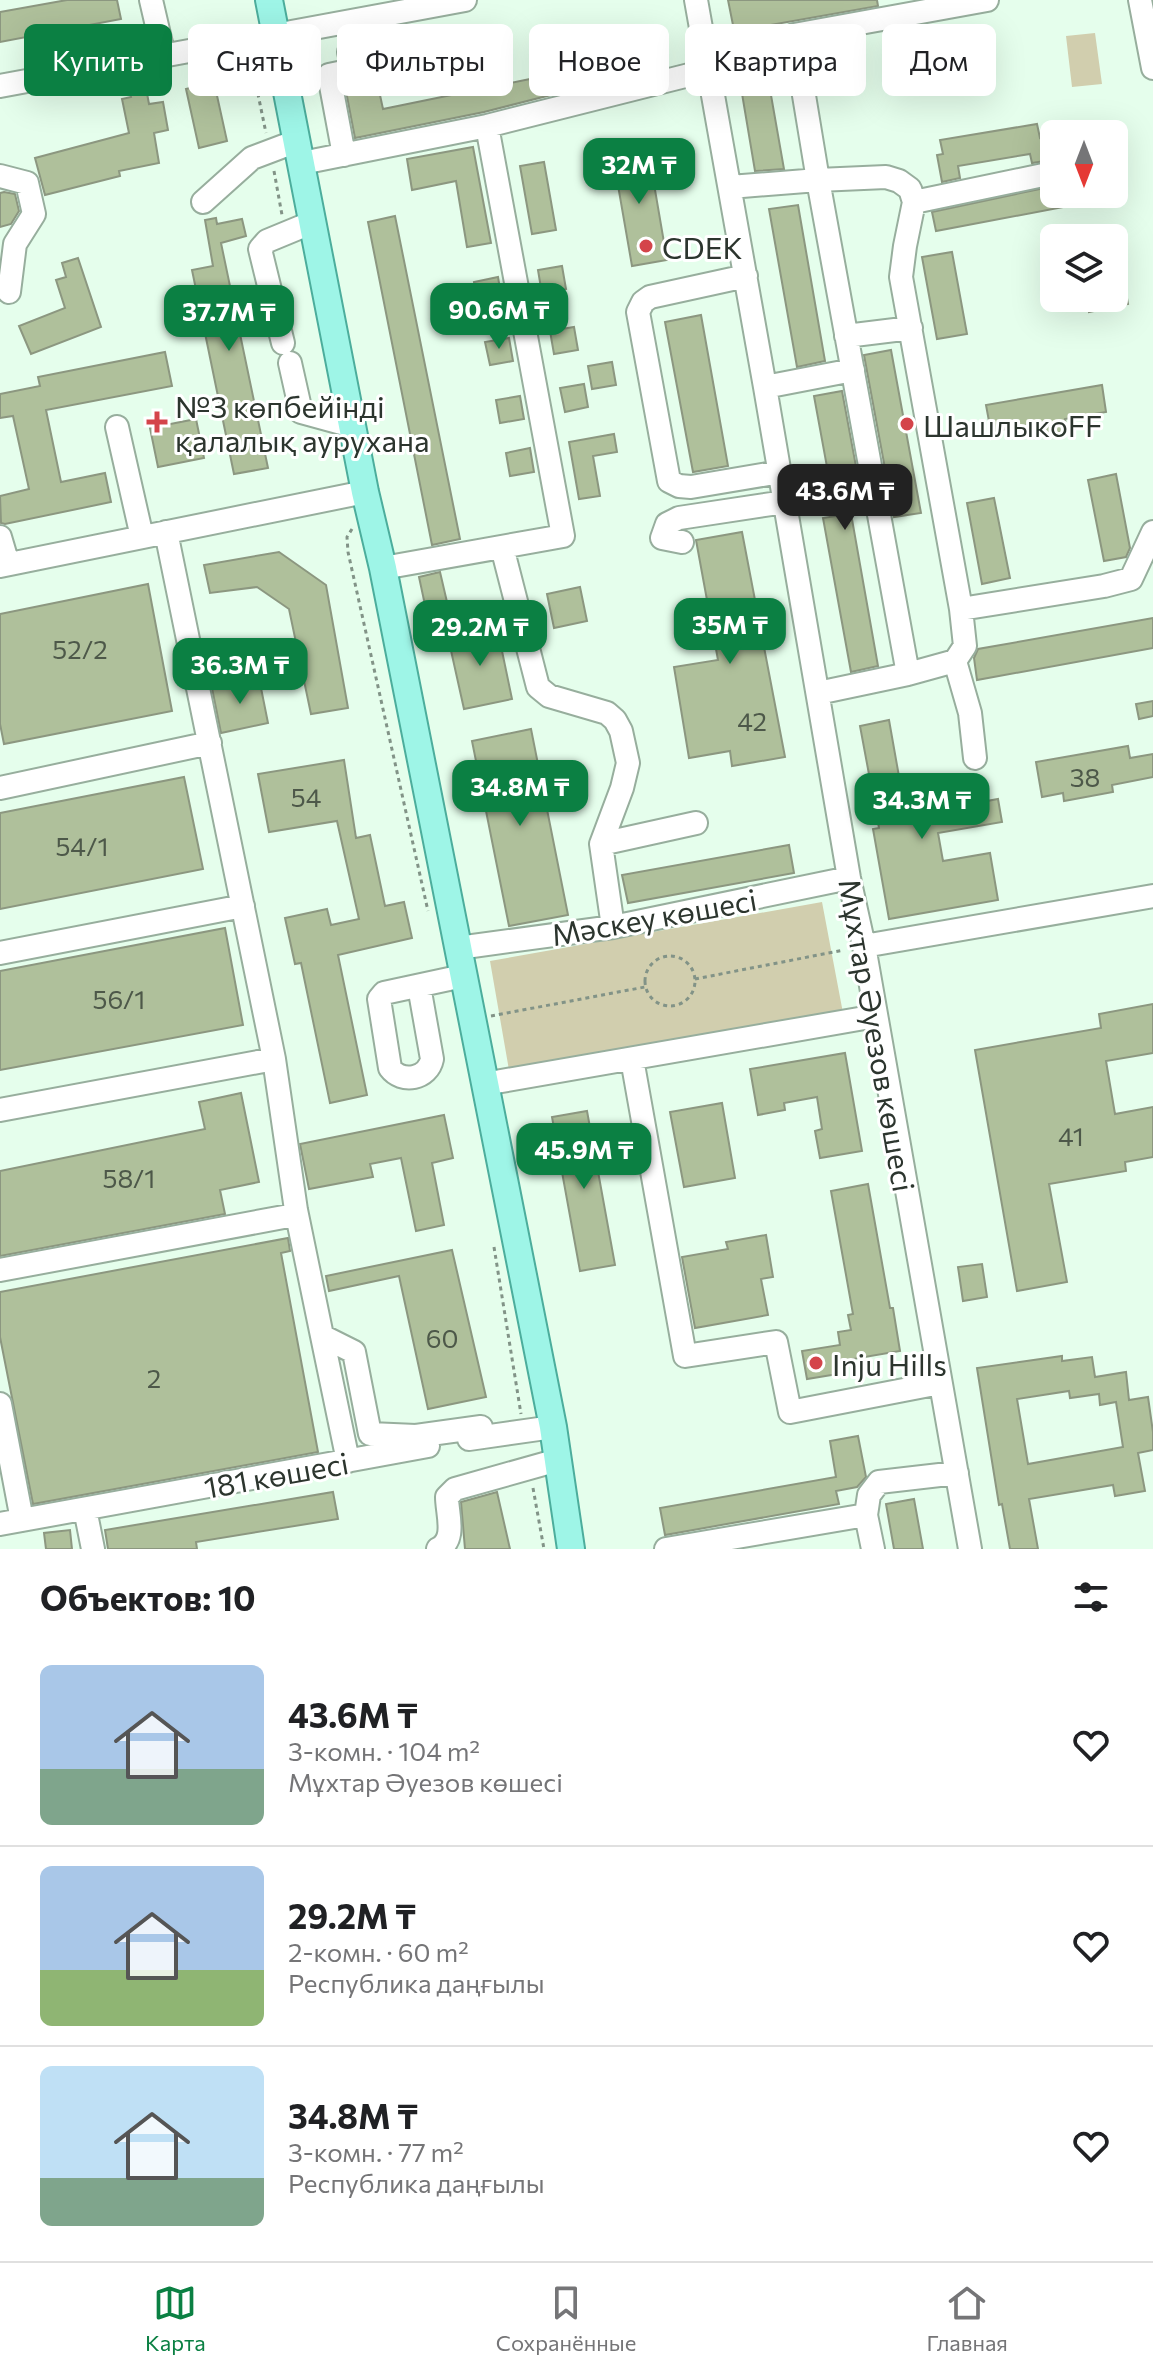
<!DOCTYPE html>
<html lang="ru">
<meta charset="utf-8">
<style>
body{margin:0;font-family:Commissioner,sans-serif;background:#f2f2f2;color:#202124;height:100vh;display:flex;flex-direction:column;font-size:30px;white-space:nowrap}
*{box-sizing:border-box;margin:0}
p{font-size:26px;color:#757577}
.icon{flex:none;width:44px;height:44px;fill:none;stroke:currentColor;stroke-width:2;stroke-linecap:round;stroke-linejoin:round}
.map{position:relative;height:1549px;overflow:hidden}
.sheet{display:flex;flex-direction:column;background:#fff;flex:1}
.sheet>*{flex:none}
.banner{position:absolute;left:24px;top:24px;width:1106px;height:72px;display:flex;gap:16px}
.needle{width:52px;rotate:180deg}
.tools{position:absolute;left:1040px;top:120px;display:grid;gap:16px}
.tools a{display:grid;place-items:center;width:88px;height:88px;border-radius:12px;background:#fff;box-shadow:0 8px 32px #0002;font-size:40px}
.price{position:absolute;translate:-50% -68px;padding:0 18px;border-radius:16px;background:#0b8043;color:#fff;font-size:26px;line-height:52px;filter:drop-shadow(0 2px 4px #0008)}
.price::after{content:'';position:absolute;left:50%;top:48px;width:24px;height:18px;margin-left:-12px;background:inherit;clip-path:polygon(0 0,100% 0,50% 100%)}
.price.active{background:#222;color:#fff}
ul{padding:0;list-style:none}
li{display:flex;align-items:center;gap:24px;height:200px;padding:0 40px}
li+li{border-top:2px solid #e0e0e0}
li span{display:grid;place-items:center;flex:none;width:224px;height:160px;border-radius:12px;color:#555}
li>.icon{margin-inline-start:auto}
span .icon{width:96px;height:96px;fill:#fffc;stroke-width:1}
li b{font-size:34px}
h2{display:flex;justify-content:space-between;align-items:center;height:96px;padding:0 40px;font-size:34px}
.tag{padding:0 28px;border-radius:12px;background:#fff;box-shadow:0 8px 32px #0002;font-size:28px;line-height:72px}
.tag.active{background:#0b8043;color:#fff}
.dock{display:flex;justify-content:space-around;align-items:center;height:112px;border-top:2px solid #e0e0e0;background:#fff;font-size:22px;color:#757577}
.dock a{display:grid;justify-items:center;gap:4px}
.dock .active{color:#0b8043}
.map>svg:first-child{display:block}
.green{fill:#d1ceae}
.building{fill:#afc09b;stroke:#8c9780;stroke-width:2;fill-rule:evenodd}
.lines{fill:none;stroke-linecap:round;stroke-linejoin:round}
.minor-casing{stroke:#97ae9d;stroke-width:26}
.major-casing{stroke:#4cad9c;stroke-width:30}
.path{stroke:#829387;stroke-width:3;stroke-dasharray:4 4;stroke-linecap:butt}
.minor{stroke:#fff;stroke-width:22}
.major{stroke:#9ef5e7;stroke-width:26}
.poi-dot{fill:#d4444a;stroke:#fff;stroke-width:3}
.labels{text-anchor:middle;dominant-baseline:central;stroke-width:6;stroke-linejoin:round;paint-order:stroke}
.number-label{font-size:26px;fill:#4d5849}
.poi-label{font-size:30px;fill:#2c352e;stroke:#fff;text-anchor:start}
.street-label{font-size:30px;fill:#2c352e;stroke:#fff}
</style>
<div class="map">
<svg width="1153" height="1549" viewBox="0 0 1153 1549">
<rect width="100%" height="100%" fill="#e5feec"/>
<path class="green" d="M 1095,33 L 1102,84 L 1072,87 L 1066,36 Z
M 822,902 L 843,1013 L 509,1070 L 490,961 Z"/>
<path class="building" d="M 67,0 L 117,0 L 121,19 L 0,42 L 0,12 Z
M 728,0 L 877,0 L 878,6 L 759,27 L 784,169 L 755,171 L 734,46 L 737,45 Z
M 603,64 L 606,81 L 484,112 L 355,138 L 345,86 L 362,81 L 366,74 L 375,72 L 383,109 Z
M 214,82 L 227,141 L 199,148 L 186,89 Z
M 146,88 L 149,104 L 163,102 L 168,130 L 154,133 L 159,163 L 119,171 L 120,176 L 45,195 L 35,158 L 129,133 L 122,99 L 131,97 L 130,91 Z
M 1037,124 L 1040,138 L 1046,137 L 1051,160 L 1032,163 L 1030,154 L 958,166 L 960,178 L 942,182 L 937,155 L 943,154 L 940,140 Z
M 473,147 L 491,243 L 467,247 L 456,181 L 412,190 L 407,159 Z
M 648,149 L 667,260 L 632,266 L 615,168 L 608,169 L 605,156 Z
M 544,162 L 556,230 L 532,234 L 520,166 Z
M 1054,186 L 1054,194 L 1094,194 L 1095,201 L 936,231 L 932,212 Z
M 4,192 L 15,194 L 19,211 L 11,224 L 0,227 L 0,193 Z
M 798,205 L 825,361 L 797,367 L 769,209 Z
M 395,216 L 460,539 L 432,545 L 368,222 Z
M 216,218 L 217,224 L 242,219 L 246,236 L 221,243 L 268,468 L 234,474 L 192,270 L 213,266 L 205,220 Z
M 952,252 L 967,334 L 937,339 L 922,257 Z
M 78,258 L 101,327 L 31,354 L 19,326 L 65,308 L 56,280 L 66,277 L 62,263 Z
M 562,266 L 566,289 L 542,294 L 538,270 Z
M 498,277 L 502,301 L 478,305 L 474,282 Z
M 1087,298 L 1127,298 L 1128,304 L 1089,312 Z
M 701,315 L 728,466 L 693,472 L 665,322 Z
M 574,327 L 578,350 L 554,354 L 550,331 Z
M 509,338 L 513,361 L 490,365 L 485,342 Z
M 891,350 L 921,513 L 894,517 L 864,355 Z
M 165,352 L 172,386 L 46,410 L 61,482 L 105,473 L 111,502 L 5,524 L 1,523 L 0,496 L 29,489 L 13,416 L 0,418 L 0,394 L 40,386 L 38,377 Z
M 612,362 L 616,385 L 592,389 L 588,366 Z
M 584,384 L 588,407 L 565,412 L 560,388 Z
M 1102,385 L 1106,412 L 1065,419 L 1067,431 L 1031,438 L 1029,425 L 991,432 L 986,405 Z
M 842,391 L 860,488 L 847,491 L 878,666 L 851,672 L 823,518 L 836,516 L 814,396 Z
M 520,396 L 524,419 L 500,423 L 496,400 Z
M 196,419 L 204,458 L 158,467 L 150,428 Z
M 614,434 L 617,452 L 593,456 L 600,496 L 579,499 L 569,442 Z
M 530,448 L 534,472 L 510,476 L 506,453 Z
M 1116,474 L 1130,548 L 1126,557 L 1104,561 L 1088,480 Z
M 994,498 L 1010,578 L 982,584 L 967,503 Z
M 742,532 L 785,757 L 732,766 L 730,751 L 689,758 L 674,667 L 718,660 L 696,540 Z
M 279,552 L 326,585 L 348,708 L 311,714 L 289,609 L 257,587 L 210,593 L 204,565 Z
M 440,572 L 447,602 L 438,604 L 441,616 L 428,619 L 419,577 Z
M 148,584 L 172,711 L 4,744 L 0,724 L 0,614 Z
M 580,587 L 587,621 L 554,628 L 547,594 Z
M 1153,618 L 1153,648 L 977,680 L 974,658 L 978,649 Z
M 497,627 L 512,699 L 464,709 L 448,637 Z
M 259,678 L 268,723 L 221,733 L 212,688 Z
M 1153,701 L 1153,716 L 1139,719 L 1136,704 Z
M 889,720 L 906,816 L 998,799 L 1002,822 L 938,833 L 943,861 L 990,853 L 998,900 L 889,919 L 873,829 L 879,828 L 860,726 Z
M 531,729 L 568,915 L 509,926 L 472,741 Z
M 1128,746 L 1130,758 L 1153,754 L 1153,777 L 1112,785 L 1113,792 L 1064,801 L 1063,793 L 1042,797 L 1036,762 Z
M 344,760 L 356,838 L 370,835 L 385,906 L 404,902 L 412,938 L 338,955 L 367,1095 L 330,1103 L 301,963 L 295,964 L 285,918 L 327,909 L 331,925 L 359,919 L 337,821 L 269,832 L 258,774 Z
M 184,777 L 203,869 L 0,909 L 0,813 Z
M 789,845 L 794,873 L 628,903 L 622,875 Z
M 225,928 L 243,1025 L 0,1070 L 0,971 Z
M 1153,1004 L 1153,1053 L 1106,1061 L 1115,1114 L 1153,1107 L 1153,1157 L 1125,1162 L 1126,1171 L 1049,1184 L 1067,1282 L 1017,1291 L 975,1050 L 1101,1028 L 1099,1014 Z
M 845,1053 L 862,1151 L 820,1158 L 815,1131 L 822,1129 L 817,1097 L 784,1103 L 785,1110 L 758,1115 L 750,1069 Z
M 241,1093 L 259,1182 L 220,1190 L 225,1214 L 0,1256 L 0,1171 L 205,1129 L 199,1102 Z
M 722,1103 L 735,1178 L 684,1187 L 670,1112 Z
M 587,1111 L 615,1265 L 580,1271 L 552,1117 Z
M 444,1115 L 453,1158 L 432,1163 L 444,1225 L 416,1231 L 401,1158 L 370,1164 L 373,1177 L 309,1189 L 300,1144 Z
M 868,1184 L 890,1308 L 893,1308 L 900,1351 L 841,1361 L 844,1373 L 807,1379 L 802,1351 L 840,1345 L 838,1332 L 851,1330 L 848,1315 L 853,1314 L 831,1191 Z
M 766,1235 L 773,1277 L 761,1279 L 768,1315 L 695,1328 L 682,1257 L 728,1249 L 726,1242 Z
M 288,1238 L 290,1251 L 281,1253 L 318,1452 L 33,1504 L 0,1337 L 0,1292 Z
M 452,1250 L 486,1397 L 428,1409 L 399,1276 L 329,1291 L 326,1276 Z
M 982,1264 L 987,1297 L 963,1301 L 958,1267 Z
M 1062,1356 L 1062,1361 L 1092,1357 L 1095,1377 L 1126,1372 L 1129,1400 L 1148,1397 L 1153,1432 L 1153,1450 L 1138,1453 L 1145,1491 L 1115,1496 L 1113,1485 L 1029,1499 L 1038,1549 L 1010,1549 L 1002,1504 L 999,1505 L 977,1368 ZM 1069,1391 L 1070,1398 L 1099,1394 L 1100,1405 L 1116,1402 L 1123,1447 L 1028,1464 L 1017,1399 Z
M 858,1436 L 866,1477 L 857,1487 L 836,1491 L 839,1504 L 665,1535 L 660,1508 L 836,1477 L 830,1441 Z
M 333,1492 L 338,1519 L 196,1542 L 197,1549 L 108,1549 L 105,1530 Z
M 497,1492 L 510,1549 L 465,1549 L 461,1502 Z
M 914,1499 L 923,1549 L 894,1549 L 886,1504 Z
M 70,1530 L 72,1549 L 46,1549 L 44,1533 Z"/>
<g class="lines">
<g class="minor-casing">
<path id="minor" d="M 151,0 L 164,56
M 696,0 L 765,387 L 849,878 L 864,946 L 970,1549
M 1140,0 L 1153,68
M 0,86 L 465,0
M 344,155 L 329,75 L 353,70 L 349,52
M 302,163 L 487,126 L 709,70
M 0,176 L 27,183 L 34,214 L 15,244 L 9,292
M 730,187 L 818,180 L 886,177 L 899,181 L 910,189 L 914,202 L 905,246 L 901,277 L 961,609 L 965,646 L 955,661 L 908,674
M 203,202 L 252,158 L 297,141
M 914,202 L 1048,174
M 746,276 L 650,297 L 643,302 L 638,312 L 669,481 L 679,486 L 691,487 L 780,472
M 846,336 L 911,328
M 283,343 L 260,249 L 267,241 L 313,222
M 290,363 L 301,412 L 352,426
M 765,387 L 853,370
M 117,427 L 142,537
M 166,532 L 274,1059 L 296,1210 L 322,1336 L 354,1352 L 370,1434 L 416,1436 L 481,1427 L 482,1436
M 0,537 L 8,564
M 682,542 L 662,538 L 667,524 L 679,518 L 785,502
M 502,547 L 538,687 L 549,696 L 607,713 L 615,720 L 621,731 L 628,763 L 622,788 L 601,844 L 613,927
M 0,566 L 365,492
M 383,568 L 563,536 L 487,126
M 961,609 L 1104,586 L 1131,579 L 1153,532
M 955,661 L 970,713 L 975,758
M 818,693 L 908,674 L 818,180 L 794,35 L 987,0
M 0,788 L 210,743
M 601,844 L 696,823
M 864,946 L 1153,896
M 458,948 L 613,927 L 849,878
M 0,953 L 243,906
M 419,986 L 432,1059 C 428,1079 402,1084 390,1068 L 379,999 L 384,993 L 463,976
M 632,1059 L 685,1356 L 776,1342 L 790,1412 L 940,1383
M 484,1084 L 876,1016
M 0,1110 L 274,1059
M 0,1270 L 289,1216 L 296,1210
M 322,1336 L 348,1461
M 0,1404 L 22,1520
M 469,1439 L 553,1427
M 85,1509 L 93,1549
M 866,1515 L 873,1549
M 0,1524 L 428,1446
M 438,1549 C 457,1540 447,1514 447,1497 L 455,1489 L 558,1460
M 666,1549 L 866,1515 L 869,1495 L 879,1482 L 957,1473"/>
</g>
<g class="major-casing">
<path id="major" d="M 269,0 L 365,492 L 383,568 L 553,1427 L 571,1549"/>
</g>
<path class="path" d="M 253,70 L 266,133
M 274,171 L 282,215
M 352,529 L 347,537 L 348,552 L 428,911
M645 981a25 25 0 1 1 50 0a25 25 0 1 1-50 0Z
M 695,979 L 844,950
M 491,1016 L 645,987
M 494,1247 L 521,1414
M 533,1488 L 544,1549"/>
<use href="#minor" class="minor"/>
<use href="#major" class="major"/>
</g>
<g class="poi-dot">
<circle cx="646" cy="246" r="8"/>
<path d="M153 410h8v8h8v8h-8v8h-8v-8h-8v-8h8z"/>
<circle cx="907" cy="424" r="8"/>
<circle cx="816" cy="1363" r="8"/>
</g>
<g class="labels">
<g class="number-label">
<text x="80" y="648">52/2</text>
<text x="752" y="720">42</text>
<text x="1085" y="776">38</text>
<text x="306" y="796">54</text>
<text x="82" y="845">54/1</text>
<text x="119" y="998">56/1</text>
<text x="1071" y="1135">41</text>
<text x="129" y="1177">58/1</text>
<text x="442" y="1337">60</text>
<text x="154" y="1377">2</text>
</g>
<g class="poi-label">
<text x="662" y="246">CDEK</text>
<text x="175" y="405">№3 көпбейінді<tspan x="175" dy="34">қалалық аурухана</tspan></text>
<text x="923" y="424">ШашлыкoFF</text>
<text x="832" y="1363">Inju Hills</text>
</g>
<g class="street-label">
<text transform="translate(654 916) rotate(-10)">Мәскеу көшесі</text>
<text transform="translate(878 1035) rotate(80)">Мұхтар Әуезов көшесі</text>
<text transform="translate(276 1474) rotate(-10)">181 көшесі</text>
</g>
</g>
</svg>
<div class="tools">
<a><svg class="needle" viewBox="-14 -14 28 28"><path d="M0-13l5 13h-10z" fill="#e53935"/><path d="M0 13l5-13h-10z" fill="#757577"/></svg></a>
<a><svg class="icon" aria-label="layers" viewBox="0 0 24 24"><path d="M12 4l9 5-9 5-9-5zM3 14l9 5 9-5"/></svg></a>
</div>
<b class="price" style="left:639px;top:206px">32M ₸</b>
<b class="price" style="left:499px;top:351px">90.6M ₸</b>
<b class="price" style="left:229px;top:353px">37.7M ₸</b>
<b class="price active" style="left:845px;top:532px">43.6M ₸</b>
<b class="price" style="left:730px;top:666px">35M ₸</b>
<b class="price" style="left:480px;top:668px">29.2M ₸</b>
<b class="price" style="left:240px;top:706px">36.3M ₸</b>
<b class="price" style="left:520px;top:828px">34.8M ₸</b>
<b class="price" style="left:922px;top:841px">34.3M ₸</b>
<b class="price" style="left:584px;top:1191px">45.9M ₸</b>
<div class="banner">
<a class="tag active">Купить</a>
<a class="tag">Снять</a>
<a class="tag">Фильтры</a>
<a class="tag">Новое</a>
<a class="tag">Квартира</a>
<a class="tag">Дом</a>
</div>
</div>
<section class="sheet">
<h2>Объектов: 10<svg class="icon" aria-label="filters" viewBox="0 0 24 24"><path d="M4 7h16M4 17h16"/><circle cx="9" cy="7" r="2"/><circle cx="15" cy="17" r="2"/></svg></h2>
<ul>
<li><span style="background:linear-gradient(#a9c7e8 65%,#7fa58c 0)"><svg class="icon" aria-label="home" viewBox="0 0 24 24"><path d="M3 11l9-7 9 7M6 9v11h12V9"/></svg></span><div><b>43.6M ₸</b><p>3-комн. · 104 m²</p><p>Мұхтар Әуезов көшесі</p></div><svg class="icon" aria-label="heart" viewBox="0 0 24 24"><path d="M12 20l-8-8c-3-5 5-10 8-4 3-6 11-1 8 4z"/></svg></li>
<li><span style="background:linear-gradient(#a9c7e8 65%,#8fb573 0)"><svg class="icon" aria-label="home" viewBox="0 0 24 24"><path d="M3 11l9-7 9 7M6 9v11h12V9"/></svg></span><div><b>29.2M ₸</b><p>2-комн. · 60 m²</p><p>Республика даңғылы</p></div><svg class="icon" aria-label="heart" viewBox="0 0 24 24"><path d="M12 20l-8-8c-3-5 5-10 8-4 3-6 11-1 8 4z"/></svg></li>
<li><span style="background:linear-gradient(#bfe0f5 70%,#7fa58c 0)"><svg class="icon" aria-label="home" viewBox="0 0 24 24"><path d="M3 11l9-7 9 7M6 9v11h12V9"/></svg></span><div><b>34.8M ₸</b><p>3-комн. · 77 m²</p><p>Республика даңғылы</p></div><svg class="icon" aria-label="heart" viewBox="0 0 24 24"><path d="M12 20l-8-8c-3-5 5-10 8-4 3-6 11-1 8 4z"/></svg></li>
</ul>
</section>
<nav class="dock">
<a class="active"><svg class="icon" aria-label="map" viewBox="0 0 24 24"><path d="M3 6l6-2 6 2 6-2v14l-6 2-6-2-6 2zM9 4v14M15 6v14"/></svg>Карта</a>
<a><svg class="icon" aria-label="saved" viewBox="0 0 24 24"><path d="M7 4h10v16l-5-4-5 4z"/></svg>Сохранённые</a>
<a><svg class="icon" aria-label="home" viewBox="0 0 24 24"><path d="M3 11l9-7 9 7M6 9v11h12V9"/></svg>Главная</a>
</nav>
